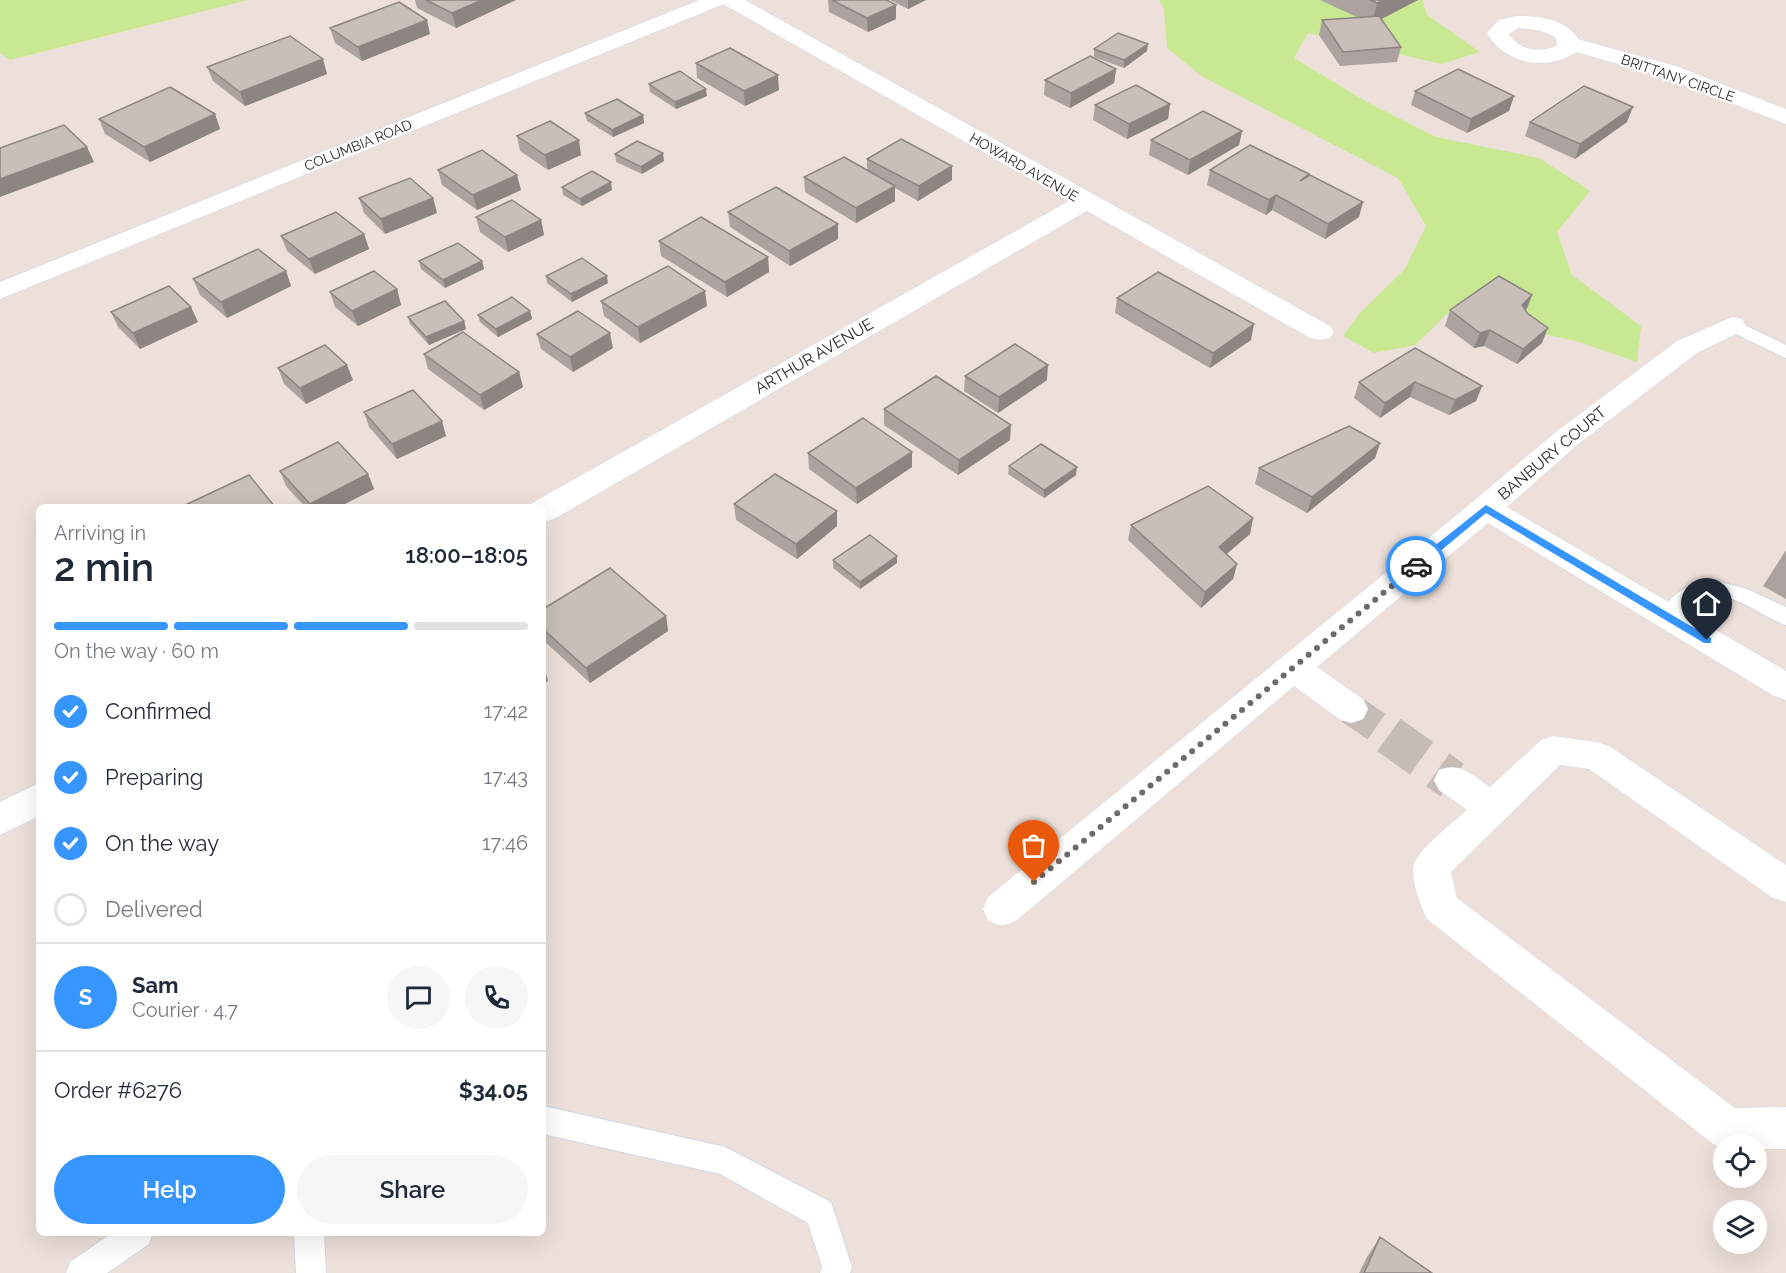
<!DOCTYPE html>
<meta charset="utf-8">
<style>
body{margin:0;font-family:Raleway,sans-serif;background:#f6f6f7;color:#1f2937;height:100vh;display:flex;flex-direction:column;font-size:22px;white-space:nowrap}
*{box-sizing:border-box;margin:0}
p{font-size:20px;color:#747a83}
.icon{flex:none;width:33px;height:33px;fill:none;stroke:currentColor;stroke-width:2;stroke-linecap:round;stroke-linejoin:round}
.map{position:relative;flex:1;overflow:hidden}
.panel{position:absolute;left:36px;top:504px;width:510px;height:732px;display:flex;flex-direction:column;background:#fff;border-radius:9px;box-shadow:0 6px 24px #0002}
.panel>*{flex:none}
.buttons{position:absolute;left:1713px;top:1134px;display:grid;gap:12px}
.buttons a{display:grid;place-items:center;width:54px;height:54px;border-radius:50%;background:#fff;box-shadow:0 6px 24px #0002;font-size:30px}
.pin{position:absolute;display:grid;place-items:center;width:51px;height:51px;color:#fff;margin:-62px -26px;border-radius:50% 50% 50% 0;rotate:-45deg;box-shadow:0 0 6px #0007}
.pin .icon{rotate:45deg}
.courier{position:absolute;display:grid;place-items:center;width:60px;height:60px;margin:-30px;border:4px solid #3695ff;border-radius:50%;background:#fff;color:#222;box-shadow:0 2px 8px #0007}
.head em{font-style:normal;font-weight:600}
.head div{display:flex;flex-direction:column-reverse}
.head{display:flex;align-items:center;justify-content:space-between;height:102px;padding:0 18px}
h1{font-size:39px;font-weight:600;line-height:45px}
.bar{display:grid;grid-template-columns:repeat(4,1fr);gap:9px 6px;align-content:center;height:72px;padding:0 18px}
.bar i{height:8px;border-radius:4px;background:#e0e1e3}
.bar .current{background:#3695ff}
.bar p{grid-column:span 4}
.line{display:flex;align-items:center;gap:15px;padding:0 18px;border-top:2px solid #e0e1e3}
.line div{flex:1}
.round{display:grid;place-items:center;flex:none;width:63px;height:63px;border-radius:32px;background:#f6f6f7}
ol{padding:0 18px;list-style:none}
li{display:flex;align-items:center;gap:18px;height:66px}
li p{margin-inline-start:auto}
li .icon{padding:6px;border-radius:50%;background:#3695ff;color:#fff;stroke-width:4}
li:last-child{color:#747a83}
li i{width:33px;height:33px;border:3px solid #e0e1e3;border-radius:50%}
.primary-button{display:flex;gap:12px;margin-top:auto;padding:12px 18px}
.primary-button a{flex:1;height:69px;border-radius:36px;background:#3695ff;color:#fff;font-size:24px;font-weight:600;line-height:69px;text-align:center}
.primary-button a+a{background:#f6f6f7;color:#1f2937}
.map>svg:first-child{display:block}
</style>
<div class="map">
<svg width="1786" height="1273" viewBox="0 0 1786 1273">
<rect width="100%" height="100%" fill="#ede0da"/>
<!-- green -->
<path fill="#c8e892" d="M0,0H248L10,60L0,53Z
M1159,0H1422L1427,15L1480,52L1441,64L1308,33L1294,58L1365,101L1436,137L1539,158L1590,191L1557,232L1572,275L1641,326L1637,362L1576,341L1448,313L1415,345L1374,353L1343,336L1360,313L1405,269L1426,226L1398,178L1203,77L1167,48L1164,9Z"/>
<g fill="none" stroke-linecap="round" stroke-linejoin="round">
<!-- street-tunnel-far1 -->
<path stroke="#c6bcb7" stroke-width="31" stroke-dasharray="31 15" stroke-linecap="butt" d="M1351,709L1391,737"/>
<!-- street-tunnel -->
<path stroke="#c6bcb7" stroke-width="40" stroke-dasharray="40 20" stroke-linecap="butt" d="M1389,735L1452,780"/>
<!-- lane casing -->
<g stroke="#d0d9e4" stroke-width="2">
<path id="lane" d="M1732,319L1786,345V358L1725,329L1723,325L1725,321Z
M1713,580L1747,589L1786,607V625C1761,617 1735,591 1706,597C1686,601 1683,630 1660,623L1657,617C1669,595 1689,582 1713,580Z
M543,1106L725,1147L831,1202L852,1267L850,1273H820L822,1267L808,1223L720,1174L543,1134Z
M112,1233H153L149,1244L107,1273H66L70,1262Z
M294,1233H324L326,1273H296Z"/>
</g>
<!-- street casing -->
<g stroke="#d0d9e4" stroke-width="1">
<path id="street" d="M720,0H745L1330,326L1334,332L1330,338L1320,340L1310,338L1087,211L554,519L543,522V507H530L532,503L1069,201L723,4Z
M1516,16C1538,16 1565,18 1578,39L1676,66L1786,109V124L1660,76L1576,52C1548,72 1503,64 1487,33L1499,20ZM1518,28C1532,29 1544,30 1556,38L1557,45C1542,54 1518,50 1509,34Z
M1732,317L1742,319L1746,325L1742,331L1697,353L1577,445L1507,507L1786,671V700L1774,696L1488,523L1317,667L1363,699L1368,709L1363,719L1351,723L1339,719L1294,686L1016,921L1002,926L988,921L983,909L988,897L1475,500L1557,431L1677,341Z
M1553,736L1597,742L1609,746L1786,865V902L1773,898L1589,769L1560,765L1451,872L1457,898L1735,1108L1786,1107V1149H1756V1144H1724V1148L1713,1144L1427,919C1420,905 1412,884 1413,868C1413,853 1455,821 1467,810L1439,790L1434,780L1439,770C1462,762 1472,775 1490,787L1541,740Z
M39,783V816L0,835V802Z"/>
</g>
<!-- secondary casing -->
<g stroke="#d0d9e4" stroke-width="1">
<path id="secondary" d="M699,0H727L724,4L0,299V282Z"/>
</g>
<!-- lane -->
<use href="#lane" fill="#fff" fill-rule="evenodd"/>
<!-- street -->
<use href="#street" fill="#fff" fill-rule="evenodd"/>
<!-- secondary -->
<use href="#secondary" fill="#fff" fill-rule="evenodd"/>
</g>
<!-- wall -->
<path fill="#aca3a0" d="M415,0H516L456,28L417,8Z
M828,0H887L896,5V19L868,32L829,12Z
M890,0H926L908,9Z
M1320,0H1418L1381,19L1401,47L1397,62L1340,66L1319,35L1322,20L1359,18Z
M330,28L430,34L362,61L335,43Z
M1094,49L1147,51L1124,68L1094,57Z
M696,63L779,90L745,106L697,78Z
M207,67L327,74L245,106L213,81Z
M1116,69L1114,83L1070,108L1044,95L1045,80Z
M649,84L707,96L676,109L650,92Z
M1415,91L1514,96L1509,111L1467,133L1411,105Z
M1170,104L1168,119L1127,139L1093,120L1095,105Z
M585,113L643,115L644,123L613,137L587,121Z
M215,114L220,129L150,162L105,134L99,119Z
M1530,122H1627L1575,159L1525,136Z
M1242,131L1239,145L1188,175L1149,155L1151,140Z
M517,136L581,155L548,170L520,151Z
M615,154L664,161L642,174L616,162Z
M867,159L952,180L918,201L895,188V201L856,223L805,192L804,177L867,170Z
M438,170L521,190L477,210L442,185Z
M1210,170L1309,174V176L1359,217L1325,239L1272,210L1266,215L1207,185Z
M562,187L612,190L582,206L563,195Z
M359,198H433L437,213L385,234L364,213Z
M728,212L838,239L790,266L730,227Z
M476,217L541,220L544,235L508,252L480,232Z
M364,234L369,249L315,274L287,251L281,236Z
M659,241L768,257L769,272L727,297L661,256Z
M419,261H482L484,269L445,288L421,269Z
M286,271L291,286L227,318L200,295L193,279Z
M546,276L608,283L572,302L547,283Z
M397,289L401,305L358,326L335,307L330,292Z
M1532,295L1526,311L1542,343L1517,364L1484,346L1474,348L1445,326L1450,310Z
M1117,298L1251,340L1210,368L1115,313Z
M601,301L707,306L640,343L604,316Z
M530,311L532,319L498,337L480,322L478,315Z
M111,312L198,322L140,349L118,327Z
M408,317L464,321L466,329L429,345L410,324Z
M537,334L613,348L573,372L541,349Z
M1415,348L1482,386L1476,401L1449,415L1410,397L1380,418L1354,398L1359,382Z
M424,354L519,372L523,387L484,410L428,369Z
M278,368L353,380L306,404L284,384Z
M965,376L1047,380L998,413L964,391Z
M884,409L1010,440L958,475L884,425Z
M364,412L446,436L397,459L369,427Z
M1380,443L1375,458L1307,513L1255,484L1259,468Z
M808,453L912,467L857,504L809,469Z
M1009,466L1076,475L1044,498L1008,474Z
M280,471L368,474L374,489L339,507H305L286,486Z
M734,504L837,526L797,559L736,520Z
M1253,518L1250,534L1226,554L1237,564L1233,579L1201,608L1128,540L1131,525Z
M1786,550V599L1763,586Z
M897,556V563L860,589L833,568V560Z
M543,609L666,616L668,631L590,683L543,640Z
M1380,1237L1432,1273H1359L1367,1257Z"/>
<!-- shaded-wall -->
<path fill="#8c8582" d="M482,0H516L456,28L452,13Z
M908,0H926L908,9Z
M1383,0H1418L1372,24L1377,3Z
M896,5V19L868,32L867,18Z
M427,20L430,34L362,61L358,47Z
M1148,44L1147,51L1124,68V60Z
M323,59L327,74L245,106L240,92Z
M1116,69L1114,83L1070,108L1071,93Z
M778,75L779,90L745,106L744,91Z
M706,89L707,96L676,109L675,102Z
M1514,96L1509,111L1467,133L1471,119Z
M1170,104L1168,119L1127,139L1129,124Z
M1633,107L1627,122L1575,159L1580,144Z
M215,114L220,129L150,162L144,147Z
M643,115L644,123L613,137L612,130Z
M1242,131L1239,145L1188,175L1190,160Z
M579,140L581,155L548,170L545,155Z
M87,147L94,162L0,197V179Z
M663,153L664,161L642,174L641,167Z
M952,166V180L918,201L919,186Z
M517,175L521,190L477,210L473,195Z
M611,182L612,190L582,206L580,199Z
M895,186V201L856,223V208Z
M1276,195L1272,210L1266,215L1269,200Z
M433,198L437,213L385,234L381,219Z
M1363,202L1359,217L1325,239L1328,224Z
M541,220L544,235L508,252L505,237Z
M838,224V239L790,266L789,251Z
M364,234L369,249L315,274L309,259Z
M768,257L769,272L727,297L725,282Z
M482,261L484,269L445,288L443,280Z
M286,271L291,286L227,318L221,302Z
M607,276L608,283L572,302L571,294Z
M397,289L401,305L358,326L352,311Z
M705,291L707,306L640,343L638,327Z
M1532,295L1526,310L1516,320L1522,305Z
M191,307L198,322L140,349L133,333Z
M530,311L532,319L498,337L496,329Z
M464,321L466,329L429,345L426,337Z
M1254,324L1251,340L1210,368L1213,353Z
M1548,328L1542,343L1517,364L1523,349Z
M1490,330L1484,346L1474,348L1480,333Z
M610,333L613,348L573,372L570,357Z
M347,365L353,380L306,404L300,388Z
M1048,365L1047,380L998,413L999,397Z
M519,372L523,387L484,410L480,395Z
M1415,382L1410,397L1380,418L1385,403Z
M1482,386L1476,401L1449,415L1455,400Z
M442,421L446,436L397,459L392,444Z
M1011,425L1010,440L958,475L959,460Z
M1380,443L1375,458L1307,513L1312,497Z
M912,452V467L857,504L856,488Z
M1077,467L1076,475L1044,498V490Z
M368,474L374,489L339,507H311L310,504Z
M837,511V526L797,559L796,544Z
M1253,518L1250,534L1216,563L1219,547Z
M897,556V563L860,589V582Z
M1237,564L1233,579L1201,608L1205,592Z
M666,616L668,631L590,683L586,668Z
M544,666L548,681L543,684V667Z"/>
<!-- building -->
<path fill="#c8beba" stroke="#8c8582" stroke-width="1.5" d="M426,0H482L452,13Z
M832,0H887L896,5L867,18Z
M1370,0H1383L1377,3Z
M399,2L427,20L358,47L330,28Z
M1379,16L1401,47L1343,52L1322,20Z
M1118,33L1148,44L1124,60L1094,49Z
M290,36L323,59L240,92L207,67Z
M730,48L778,75L744,91L696,63Z
M1090,56L1116,69L1071,93L1045,80Z
M1458,69L1514,96L1471,119L1415,91Z
M680,71L706,89L675,102L649,84Z
M1136,85L1170,104L1129,124L1095,105Z
M1584,86L1633,107L1580,144L1530,122Z
M170,87L215,114L144,147L99,119Z
M617,99L643,115L612,130L585,113Z
M1203,111L1242,131L1190,160L1151,140Z
M550,121L579,140L545,155L517,136Z
M64,125L87,147L0,179V148Z
M901,139L952,166L919,186L867,159Z
M637,141L663,153L641,167L615,154Z
M1250,145L1309,174L1300,181L1310,175L1363,202L1328,224L1276,195L1269,200L1210,170Z
M482,150L517,175L473,195L438,170Z
M844,157L895,186L856,208L804,177Z
M592,171L611,182L580,199L562,187Z
M410,178L433,198L381,219L359,198Z
M776,187L838,224L789,251L728,212Z
M512,200L541,220L505,237L476,217Z
M336,212L364,234L309,259L281,236Z
M701,217L768,257L725,282L659,241Z
M458,243L482,261L443,280L419,261Z
M258,249L286,271L221,302L193,279Z
M582,258L607,276L571,294L546,276Z
M668,266L705,291L638,327L601,301Z
M374,271L397,289L352,311L330,292Z
M1158,272L1254,324L1213,353L1117,298Z
M1499,276L1532,295L1522,305L1527,313L1548,328L1523,349L1490,330L1480,333L1450,310Z
M169,286L191,307L133,333L111,312Z
M512,297L530,311L496,329L478,315Z
M445,301L464,321L426,337L408,317Z
M578,311L610,333L570,357L537,334Z
M463,332L519,372L480,395L424,354Z
M1015,344L1048,365L999,397L965,376Z
M325,345L347,365L300,388L278,368Z
M1415,348L1482,386L1455,400L1415,382L1385,403L1359,382Z
M936,376L1011,425L959,460L884,409Z
M413,390L442,421L392,444L364,412Z
M863,418L912,452L856,488L808,453Z
M1349,426L1380,443L1312,497L1259,468Z
M338,442L368,474L310,504L280,471Z
M1041,444L1077,467L1044,490L1009,466Z
M775,474L837,511L796,544L734,504Z
M249,475L275,507H181Z
M1208,486L1253,518L1219,547L1237,564L1205,592L1131,525Z
M870,535L897,556L860,582L833,560Z
M610,568L666,616L586,668L543,629V609Z
M1380,1237L1432,1273H1364Z"/>
<!-- route -->
<path fill="#3695ff" d="M1486,505L1711,638V643H1704L1486,513L1420,568H1413V563Z"/>
<g fill="none" stroke-linecap="round" stroke-linejoin="round">
<!-- done -->
<path stroke="#6e6a68" stroke-width="6" stroke-dasharray="0 10.8" d="M1034,882L1416,566"/>
</g>
<g text-anchor="middle" dominant-baseline="central" stroke-width="4.5" stroke-linejoin="round" paint-order="stroke">
<!-- far-street labels -->
<g font-size="14" fill="#2a2a2a" stroke="#fff">
<text transform="translate(1678 78) rotate(19)">BRITTANY CIRCLE</text>
<text transform="translate(358 145) rotate(-22)">COLUMBIA ROAD</text>
<text transform="translate(1024 167) rotate(30)">HOWARD AVENUE</text>
</g>
<!-- street labels -->
<g font-size="16" fill="#2a2a2a" stroke="#fff">
<text transform="translate(814 356) rotate(-30)">ARTHUR AVENUE</text>
<text transform="translate(1552 453) rotate(-40)">BANBURY COURT</text>
</g>
</g>
</svg>
<div class="buttons">
<a><svg class="icon" aria-label="locate" viewBox="0 0 24 24"><circle cx="12" cy="12" r="6"/><path d="M12 2v4M12 18v4M2 12h4M18 12h4"/></svg></a>
<a><svg class="icon" aria-label="layers" viewBox="0 0 24 24"><path d="M12 4l9 5-9 5-9-5zM3 14l9 5 9-5"/></svg></a>
</div>
<div class="pin" style="left:1034px;top:882px;background:#ea580c"><svg class="icon" aria-label="bag" viewBox="0 0 24 24"><path d="M5 8h14l-1 12H6zM9 8a3 3 0 0 1 6 0"/></svg></div>
<div class="pin" style="left:1707px;top:640px;background:#1f2937"><svg class="icon" aria-label="home" viewBox="0 0 24 24"><path d="M3 11l9-7 9 7M6 9v11h12V9"/></svg></div>
<div class="courier" style="left:1416px;top:566px"><svg class="icon" aria-label="car" viewBox="0 0 24 24"><path d="M5 17H2v-5l4-1 3-4h7l3 4 3 1v5h-3M9 17h6M6 11h13"/><circle cx="7" cy="17" r="2"/><circle cx="17" cy="17" r="2"/></svg></div>
<section class="panel">
<div class="head"><div><h1>2 min</h1><p>Arriving in</p></div><em>18:00–18:05</em></div>
<div class="bar"><i class="current"></i><i class="current"></i><i class="current"></i><i></i><p>On the way · 60 m</p></div>
<ol>
<li><svg class="icon" aria-label="check" viewBox="0 0 24 24"><path d="M5 12l5 5 9-10"/></svg>Confirmed<p>17:42</p></li>
<li><svg class="icon" aria-label="check" viewBox="0 0 24 24"><path d="M5 12l5 5 9-10"/></svg>Preparing<p>17:43</p></li>
<li><svg class="icon" aria-label="check" viewBox="0 0 24 24"><path d="M5 12l5 5 9-10"/></svg>On the way<p>17:46</p></li>
<li><i></i>Delivered</li>
</ol>
<div class="line" style="height:108px"><b class="round" style="background:#3695ff;color:#fff">S</b><div><b>Sam</b><p>Courier · 4.7</p></div><a class="round"><svg class="icon" aria-label="chat" viewBox="0 0 24 24"><path d="M4 5h16v11H9l-5 4z"/></svg></a><a class="round"><svg class="icon" aria-label="phone" viewBox="0 0 24 24"><path d="M5 4h4l2 5-3 2q2 4 5 5l2-3 5 2v4C11 20 4 13 5 4z"/></svg></a></div>
<div class="line" style="height:78px"><div>Order #6276</div><b>$34.05</b></div>
<div class="primary-button"><a>Help</a><a>Share</a></div>
</section>
</div>
